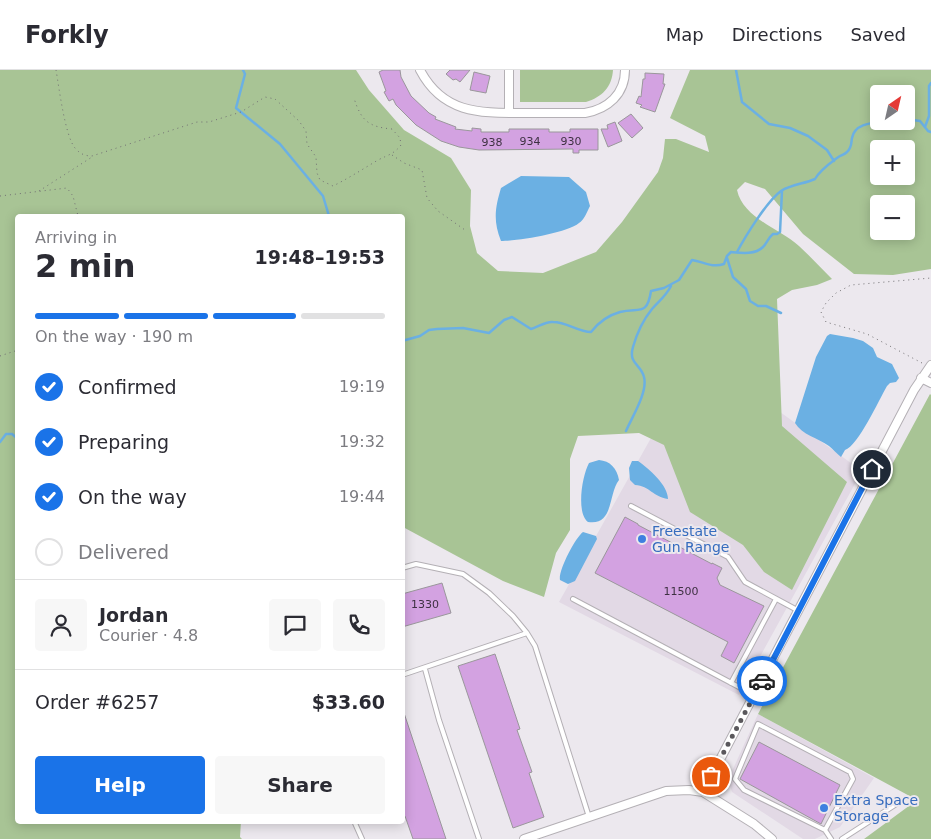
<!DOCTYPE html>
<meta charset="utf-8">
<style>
body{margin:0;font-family:"DejaVu Sans",sans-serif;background:#f7f7f7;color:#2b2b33;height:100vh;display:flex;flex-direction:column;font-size:19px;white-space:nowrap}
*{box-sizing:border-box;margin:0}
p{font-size:16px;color:#7c7c81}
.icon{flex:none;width:28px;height:28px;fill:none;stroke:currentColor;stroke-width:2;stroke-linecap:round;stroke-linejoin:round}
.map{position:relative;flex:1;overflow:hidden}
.drawer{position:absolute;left:15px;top:144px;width:390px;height:610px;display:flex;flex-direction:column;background:#fff;border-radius:5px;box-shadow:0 2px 12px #0003}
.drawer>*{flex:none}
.needle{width:32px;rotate:34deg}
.tools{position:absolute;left:870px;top:15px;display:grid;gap:10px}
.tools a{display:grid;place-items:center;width:45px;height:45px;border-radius:5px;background:#fff;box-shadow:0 2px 12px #0003;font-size:25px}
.pin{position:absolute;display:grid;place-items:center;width:42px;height:42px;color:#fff;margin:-21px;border:2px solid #fff;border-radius:50%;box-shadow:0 1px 5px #0007}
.courier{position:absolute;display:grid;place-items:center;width:50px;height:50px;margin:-25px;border:4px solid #1a73e8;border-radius:50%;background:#fff;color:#222;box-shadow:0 1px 6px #0007}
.headline em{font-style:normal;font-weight:700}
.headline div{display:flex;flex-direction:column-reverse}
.headline{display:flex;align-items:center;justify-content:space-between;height:85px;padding:0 20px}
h1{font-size:32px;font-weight:700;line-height:38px}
.bar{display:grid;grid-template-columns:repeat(4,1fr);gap:8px 5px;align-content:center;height:60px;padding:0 20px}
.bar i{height:6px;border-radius:4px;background:#e1e1e2}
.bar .active{background:#1a73e8}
.bar p{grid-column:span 4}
.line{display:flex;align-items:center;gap:12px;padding:0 20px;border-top:1px solid #e1e1e2}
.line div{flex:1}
.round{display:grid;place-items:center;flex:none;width:52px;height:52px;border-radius:5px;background:#f7f7f7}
ol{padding:0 20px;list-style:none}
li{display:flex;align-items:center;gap:15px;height:55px}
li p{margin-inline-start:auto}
li .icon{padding:5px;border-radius:50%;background:#1a73e8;color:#fff;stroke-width:4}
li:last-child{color:#7c7c81}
li i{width:28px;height:28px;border:2px solid #e1e1e2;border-radius:50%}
.primary-button{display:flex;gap:10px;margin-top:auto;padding:10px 20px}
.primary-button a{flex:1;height:58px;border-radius:5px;background:#1a73e8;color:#fff;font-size:20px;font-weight:700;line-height:58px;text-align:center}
.primary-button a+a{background:#f7f7f7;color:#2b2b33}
header{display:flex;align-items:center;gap:30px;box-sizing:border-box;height:70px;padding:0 25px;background:#fff;border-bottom:1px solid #e1e1e2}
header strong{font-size:24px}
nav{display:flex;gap:28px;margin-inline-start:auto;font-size:18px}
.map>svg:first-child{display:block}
</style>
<header>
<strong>Forkly</strong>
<nav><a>Map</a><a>Directions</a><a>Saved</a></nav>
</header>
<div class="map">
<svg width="931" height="769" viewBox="0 0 931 769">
<rect width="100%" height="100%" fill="#ece8ee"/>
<!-- built -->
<path fill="#e2d9e5" d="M697,286L723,301L862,401L739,625L559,532Z
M758,644L874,708L840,757L815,769H803L732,722L728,710Z"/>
<!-- green -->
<path fill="#a8c495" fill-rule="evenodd" d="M0,0H356L369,20L404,60L451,88L471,120L470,156L477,183L498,201L543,203L596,182L622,152L658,102L663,88L665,69H676L709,82L705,66L670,48L690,0H931V199L893,205L854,204L803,164L765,119L745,112L737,120C743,148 780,159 799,176C810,186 821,198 832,209L817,215L792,220L777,229L782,356L847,412L792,520L764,502L743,475L690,442L664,375L639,363L578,366L570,389V460L556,483L544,527L503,511L403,457L402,146H18V751H241L240,767L242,769H0ZM879,24H906V51H879ZM879,79H906V106H879ZM879,134H906V161H879Z
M520,0H613C612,17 602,27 586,32H520Z
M930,324L931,325V769H864L917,730L758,644Z"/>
<!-- water -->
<path fill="#6bb0e3" d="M521,106L569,107L586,122L590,136C587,142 584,150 579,153C567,163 518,171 501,171C493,151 495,138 501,118Z
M830,264L853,268L863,271L873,278L877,287L892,294L899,308L896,312L890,313L887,316C879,330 858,376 845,380L841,387C836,383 833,379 829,376C818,368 802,365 795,353L816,287L827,266Z
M599,390C610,391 617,398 619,410C608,424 614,456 588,452C576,443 582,406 589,393Z
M632,391H638C649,399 668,415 668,429C653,427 650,416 635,415L630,410L629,398Z
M583,462L596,466L597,469L575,511L568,514L560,510C558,501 575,468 583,462Z"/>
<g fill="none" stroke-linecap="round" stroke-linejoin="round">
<!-- stream -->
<path stroke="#6bb0e3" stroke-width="2.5" d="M243,0L245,4L236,38L280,74L323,126L329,146
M736,0L742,32L769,54L790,58L808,66L827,80L834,91
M906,49L920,51L928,61L931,62
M925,57L929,46V16L931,13
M737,182C745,167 767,131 781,121C792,114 804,114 815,109C820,100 829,94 837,88C841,85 844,85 847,82C852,78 851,73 852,68C855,52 876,53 888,51
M727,188L733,207L746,219L750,231L758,236H766L781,243
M402,271L420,266L429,260L437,259L463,258L489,263L504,250L512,247L531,259C538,257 546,251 553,252C567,252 578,262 591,262C598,253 609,245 620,242C639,237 647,247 651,221L664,218L679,210L692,190C704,192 712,198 724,194L727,186L731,182C741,183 755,185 763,177C767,173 768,168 773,164H777L780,162L782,121
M626,361C632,347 648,322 644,307C641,294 628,294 633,277C637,263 643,250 652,239C659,231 666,226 671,216
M0,372L6,364H12L18,369"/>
</g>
<!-- building -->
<path fill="#d3a2e1" stroke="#9a979b" d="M383,0H400L401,7L411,26L429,43L436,47L435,49L456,57L455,59L472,61V58L481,59V62H509V59H549V62H570V59H598V80H579V83H573V79L479,80L459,77L441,71L416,55L396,35L393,29L389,31L384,22L386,21L379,2Z
M450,0H470L460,12L456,9L453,10L446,4Z
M474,2L490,6L486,23L470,20Z
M645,3L664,4L663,14H665L655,42L640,37L642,35L636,33L639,26L641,27L643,9H645Z
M631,44L643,58L632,68L618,53Z
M615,52L622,71L608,77L601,59H608L607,55Z
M625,447L638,454V455L712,494V493L722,498L717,508L720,515L764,536L734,593L721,586L728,572L595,503Z
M442,513L451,543L402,557V524Z
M495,584L520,659L517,660L532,702L529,703L544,747L513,758L458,596Z
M402,643H404L446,769H413L405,746L402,747Z
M759,672L840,715L821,754L740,709Z"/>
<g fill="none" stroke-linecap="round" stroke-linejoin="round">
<!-- lane casing -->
<g stroke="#b4b0b5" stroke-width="6">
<path id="lane" d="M631,436L728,487L745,512L799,541
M402,498L416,494L463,504L489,523L513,546L527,563L535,576L589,747
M573,529L754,625
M425,599L439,650L479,769
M402,605L527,563
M731,613L776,529
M354,751L362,769
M825,760L853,709L850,702L758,654L735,709L744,720L825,760L831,769
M842,769L901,731"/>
</g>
<!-- street casing -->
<g stroke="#b4b0b5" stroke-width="10">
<path id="street" d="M420,0C443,44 480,43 523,43C544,43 564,43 585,43C608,39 625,24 625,0
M509,43V0
M921,308L931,313
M703,722L914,320L931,295
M524,769L666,721L689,720L703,722L754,754L772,769"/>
</g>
<!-- path -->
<path stroke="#727073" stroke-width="1" stroke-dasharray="1 4" stroke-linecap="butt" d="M56,0C59,17 65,66 75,78C80,84 85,86 92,86L197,52H209L241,42L265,27L275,29L299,51L306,61L307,74L316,87L317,103L320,110L333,116C349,108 363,99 378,90C388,85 394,84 401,75L400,68L392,59C369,57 361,51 354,28
M392,85L404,93L422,100L427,128L438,141L465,160
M39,121L92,87
M0,126L67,118L73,126L78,146
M0,286L18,280
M922,293L867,264L826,252L821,242L826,233L836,223L851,215L931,208"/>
<!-- lane -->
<use href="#lane" stroke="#fff" stroke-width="4"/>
<!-- street -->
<use href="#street" stroke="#fff" stroke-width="8"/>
</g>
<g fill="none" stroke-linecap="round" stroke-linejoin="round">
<!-- done -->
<path stroke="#5a585c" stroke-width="5" stroke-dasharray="0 9" d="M711,706L762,611"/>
<!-- route -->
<path stroke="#1a73e8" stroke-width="6" d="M762,611L872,399"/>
</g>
<!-- markers -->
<g fill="#3f7fe0" stroke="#ece8ee" stroke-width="2">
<circle cx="642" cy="469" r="5"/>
<circle cx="824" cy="738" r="5"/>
</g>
<g text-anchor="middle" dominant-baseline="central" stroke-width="4" stroke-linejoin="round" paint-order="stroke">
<!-- number labels -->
<g font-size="11" fill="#3e3142">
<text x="530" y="71">934</text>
<text x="571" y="71">930</text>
<text x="492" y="72">938</text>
<text x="681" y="521">11500</text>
<text x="425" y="534">1330</text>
</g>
<!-- shop labels -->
<g font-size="14" fill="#366cbe" stroke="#ece8ee" text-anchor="start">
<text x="652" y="461">Freestate<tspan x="652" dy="16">Gun Range</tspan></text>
<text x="834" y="730">Extra Space<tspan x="834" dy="16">Storage</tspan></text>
</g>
</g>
</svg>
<div class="tools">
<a><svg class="needle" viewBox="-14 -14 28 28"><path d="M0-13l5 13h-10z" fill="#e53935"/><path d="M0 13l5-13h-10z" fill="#7c7c81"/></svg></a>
<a>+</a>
<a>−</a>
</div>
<div class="pin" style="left:711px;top:706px;background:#ea580c"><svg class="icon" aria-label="bag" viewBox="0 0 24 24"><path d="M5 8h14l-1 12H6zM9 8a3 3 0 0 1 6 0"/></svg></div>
<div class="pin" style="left:872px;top:399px;background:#1f2937"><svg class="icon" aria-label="home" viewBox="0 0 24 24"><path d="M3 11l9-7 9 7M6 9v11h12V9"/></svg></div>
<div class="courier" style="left:762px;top:611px"><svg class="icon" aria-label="car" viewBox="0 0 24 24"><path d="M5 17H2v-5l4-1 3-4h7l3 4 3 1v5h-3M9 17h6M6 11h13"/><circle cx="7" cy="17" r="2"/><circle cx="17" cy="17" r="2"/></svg></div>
<section class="drawer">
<div class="headline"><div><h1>2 min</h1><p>Arriving in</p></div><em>19:48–19:53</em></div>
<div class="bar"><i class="active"></i><i class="active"></i><i class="active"></i><i></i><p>On the way · 190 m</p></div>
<ol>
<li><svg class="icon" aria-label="check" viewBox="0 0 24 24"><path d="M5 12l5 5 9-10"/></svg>Confirmed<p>19:19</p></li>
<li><svg class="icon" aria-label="check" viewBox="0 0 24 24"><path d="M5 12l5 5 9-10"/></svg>Preparing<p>19:32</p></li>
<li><svg class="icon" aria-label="check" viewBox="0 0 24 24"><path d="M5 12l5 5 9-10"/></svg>On the way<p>19:44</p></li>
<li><i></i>Delivered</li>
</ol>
<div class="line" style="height:90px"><a class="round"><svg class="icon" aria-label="person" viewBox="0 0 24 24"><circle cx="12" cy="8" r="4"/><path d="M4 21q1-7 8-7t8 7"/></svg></a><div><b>Jordan</b><p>Courier · 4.8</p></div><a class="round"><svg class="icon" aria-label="chat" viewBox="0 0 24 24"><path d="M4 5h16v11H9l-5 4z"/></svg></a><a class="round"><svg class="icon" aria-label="phone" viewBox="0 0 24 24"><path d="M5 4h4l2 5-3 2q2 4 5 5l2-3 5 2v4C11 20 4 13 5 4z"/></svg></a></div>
<div class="line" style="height:65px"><div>Order #6257</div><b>$33.60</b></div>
<div class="primary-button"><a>Help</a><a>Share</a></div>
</section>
</div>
